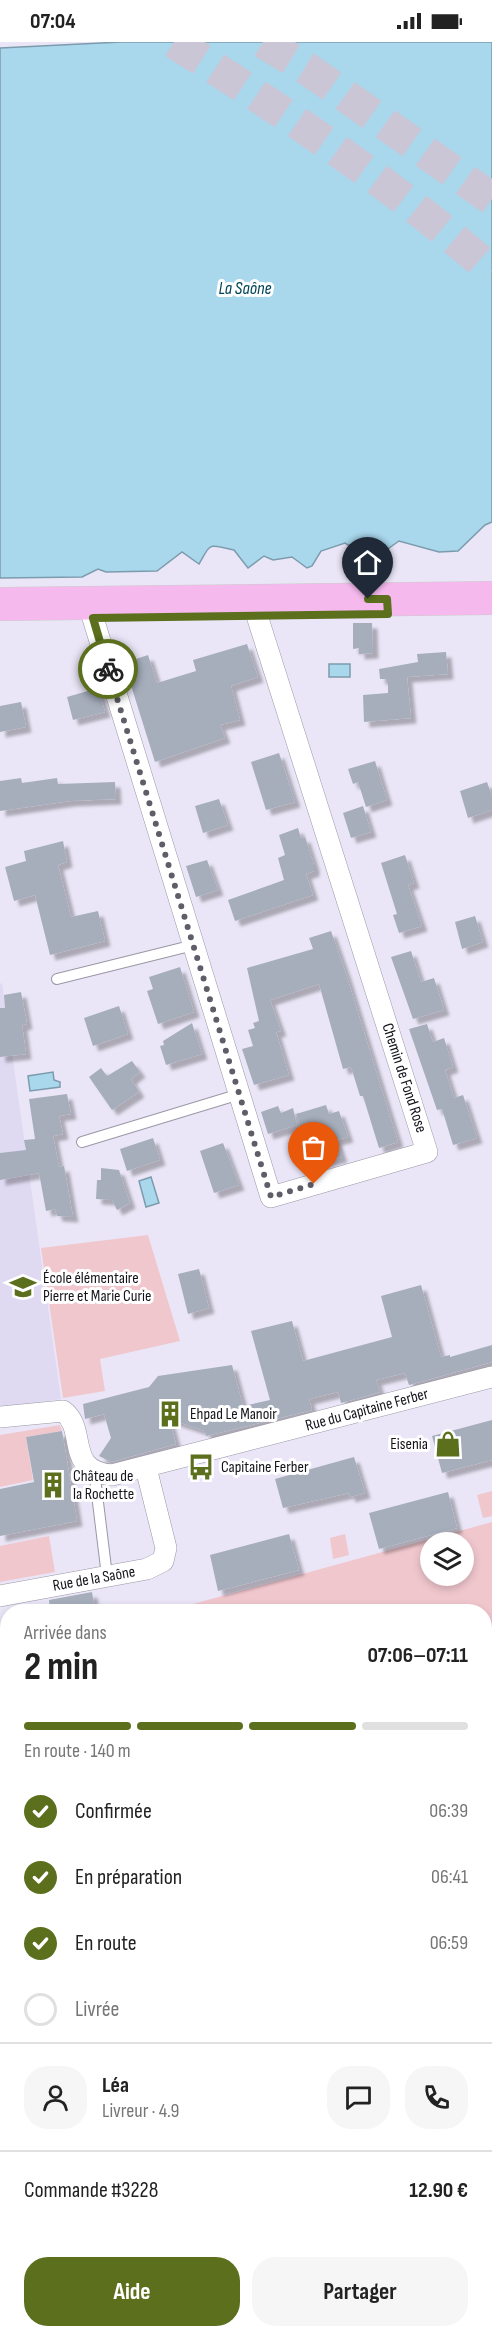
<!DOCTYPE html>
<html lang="fr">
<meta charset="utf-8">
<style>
body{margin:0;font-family:"Sofia Sans Condensed",sans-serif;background:#f6f6f6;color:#222;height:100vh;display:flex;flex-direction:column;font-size:22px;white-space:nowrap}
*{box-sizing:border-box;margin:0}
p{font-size:20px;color:#767676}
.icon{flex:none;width:33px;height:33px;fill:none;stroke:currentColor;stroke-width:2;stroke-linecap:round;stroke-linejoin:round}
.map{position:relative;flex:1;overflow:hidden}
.side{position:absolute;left:0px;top:1562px;width:492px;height:734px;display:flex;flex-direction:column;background:#fff;border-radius:24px 24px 0 0;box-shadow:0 3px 9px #0003}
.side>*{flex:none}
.buttons{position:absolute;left:420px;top:1490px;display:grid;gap:12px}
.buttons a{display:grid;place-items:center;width:54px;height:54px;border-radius:50%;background:#fff;box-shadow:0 3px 9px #0003;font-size:30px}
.pin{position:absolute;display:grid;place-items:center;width:51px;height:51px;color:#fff;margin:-62px -26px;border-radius:50% 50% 50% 0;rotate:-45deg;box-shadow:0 0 6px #0007}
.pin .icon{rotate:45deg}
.courier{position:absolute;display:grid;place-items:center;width:60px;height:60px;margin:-30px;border:4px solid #5b6f1d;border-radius:50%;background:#fff;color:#222;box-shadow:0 2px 8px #0007}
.overview em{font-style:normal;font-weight:700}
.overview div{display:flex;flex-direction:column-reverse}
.overview{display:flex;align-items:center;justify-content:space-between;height:102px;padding:0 24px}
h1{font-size:39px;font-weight:700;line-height:45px}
.bar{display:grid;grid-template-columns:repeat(4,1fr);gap:9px 6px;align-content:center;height:72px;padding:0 24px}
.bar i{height:8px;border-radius:4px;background:#e0e0e0}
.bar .current{background:#5b6f1d}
.bar p{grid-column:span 4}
.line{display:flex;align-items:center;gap:15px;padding:0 24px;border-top:2px solid #e0e0e0}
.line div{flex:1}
.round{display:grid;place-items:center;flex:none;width:63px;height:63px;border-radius:24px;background:#f6f6f6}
ol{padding:0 24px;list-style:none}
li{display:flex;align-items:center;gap:18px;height:66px}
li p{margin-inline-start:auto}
li .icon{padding:6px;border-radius:50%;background:#5b6f1d;color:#fff;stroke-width:4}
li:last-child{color:#767676}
li i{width:33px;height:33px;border:3px solid #e0e0e0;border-radius:50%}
.action{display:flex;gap:12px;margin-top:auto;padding:12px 24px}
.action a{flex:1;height:69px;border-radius:24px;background:#5b6f1d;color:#fff;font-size:24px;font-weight:700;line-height:69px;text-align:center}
.action a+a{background:#f6f6f6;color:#222}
.status{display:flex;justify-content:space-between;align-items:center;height:42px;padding:0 30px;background:#fff;direction:ltr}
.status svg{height:16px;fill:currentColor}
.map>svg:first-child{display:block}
</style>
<div class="status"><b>07:04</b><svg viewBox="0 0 49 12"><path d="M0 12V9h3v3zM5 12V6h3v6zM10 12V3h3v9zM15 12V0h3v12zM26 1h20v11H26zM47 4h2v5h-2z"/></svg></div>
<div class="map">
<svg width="492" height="2294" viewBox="0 0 492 2294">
<defs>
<filter id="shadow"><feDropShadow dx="5.5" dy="5.5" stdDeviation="1.5" flood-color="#0004"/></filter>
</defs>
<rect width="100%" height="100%" fill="#eae6f7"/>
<!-- built -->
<path fill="#dfd9f1" d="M2,941L61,1357L0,1366V942Z"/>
<!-- green -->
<path fill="#f1c7ce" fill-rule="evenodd" d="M148,1193L180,1299L100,1317L105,1349L63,1356L41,1206Z
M60,1383L62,1389L26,1395L33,1438L0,1445V1393Z
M492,1449V1474L483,1476L477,1453Z
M492,1480V1972L485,1977L484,1569H168L169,1565L193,1562ZM430,1500H464V1533H430Z
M345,1492L349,1513L333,1517L330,1496Z
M49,1494L55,1530L0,1540V1504Z
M7,1743V2204L0,2168V1749Z
M484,1993L492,2002V2089L485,2095Z
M7,2269L8,2288H127L119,2294H4Z"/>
<!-- water -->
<path fill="#a9d7ec" stroke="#7c9cad" stroke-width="1.5" d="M121,0H492V480L485,483L458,509L439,510L399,499L372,518L345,501L321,509L312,524L307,526L292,515L273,518L264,514L248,526L234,508C207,501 211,502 199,522L182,510L157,529L106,530L98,527L82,535L0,536V6Z
M329,622H350V635H329Z
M53,1030L54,1038L60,1040V1045L30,1049L28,1034Z
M151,1135L159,1161L146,1165L139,1139Z"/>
<!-- building -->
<path fill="#a6aebc" filter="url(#shadow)" d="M353,581H372L373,611L359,612V606L353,607Z
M247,602L258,635L231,644L240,678L220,683L225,696L155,720L124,621L148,613L157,641L196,629L193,618Z
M446,610L448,632L407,635L411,676L364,680L363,653L388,651V637H380L379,627L418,620L417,612Z
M98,646L105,670L73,678L67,655Z
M21,660L26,685L0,690V664Z
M279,711L295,760L266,768L251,720Z
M375,719L387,758L366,765L358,740L353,742L348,727Z
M21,736L22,741L57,736L58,742L115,740L116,757L70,759L0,769V739Z
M487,740L492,754V768L468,776L460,749Z
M219,757L228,783L203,791L195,764Z
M363,764L371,790L351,796L343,771Z
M298,786L301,796L305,795L314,823V829L306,832L313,853L235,879L228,858L284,838L278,816L285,813L279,793Z
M63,799L67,820L58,823L71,875L98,869L105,899L50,913L35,853L14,859L5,825L26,819L24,809Z
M405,813L414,841L408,843L422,884L399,891L393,873L397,872L381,821Z
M207,818L218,848L196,855L186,824Z
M475,874L483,900L462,907L455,880Z
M331,889L345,929L398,1100L379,1106L363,1054H360L351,1025L343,1027L319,942L270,958L281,989L276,990L289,1033L254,1043L242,1007L253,1004L248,988L255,986L253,981L259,979L247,926L313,907L309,896Z
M411,909L421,940L434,936L444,968L413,977L391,915Z
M180,925L194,970L158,982L147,949L153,947L149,935Z
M21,950L27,982L22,983L26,1012L0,1015V966H5L4,953Z
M119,964L128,992L93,1004L84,976Z
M192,981L202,1012L166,1023L160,1004L164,1003L163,999Z
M427,982L433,1000L444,996L453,1025L445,1028L454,1056L463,1053L477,1096L453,1103L442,1067L437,1068L409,987Z
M132,1019L140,1030L131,1037L139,1050L112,1068L89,1035L101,1026L107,1034Z
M67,1052L71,1072L59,1074L63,1092L53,1094L59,1125L64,1124L73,1175L57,1174L55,1167L46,1169L39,1131L0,1138V1111L26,1108L24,1098L35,1097L29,1057Z
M326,1063L329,1072L339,1069L348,1095L336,1098L342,1115L315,1122L311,1112L308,1113L296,1072Z
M278,1064L281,1071L293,1066L297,1083L268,1092L261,1070Z
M153,1096L160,1118L127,1129L120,1107Z
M223,1101L239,1143L214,1151L200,1109Z
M101,1126L119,1128L130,1161L117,1168L112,1158L96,1157L97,1138H101Z
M199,1227L209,1266L188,1272L178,1232Z
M421,1243L441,1315L450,1313V1315L492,1303V1320L409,1343L405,1331L376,1338L380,1350L341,1361L338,1350L309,1357L312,1368L206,1394L205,1389L169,1377L176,1402L111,1420L99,1414L111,1396L104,1372L85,1377L83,1362L149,1345L158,1334L232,1323L243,1364L270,1358L251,1289L292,1279L303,1319L392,1295L381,1254Z
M492,1378V1418L442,1431L432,1394Z
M62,1389L77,1479L0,1494V1447L34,1440L26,1395Z
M354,1415L365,1451L350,1455L349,1451L283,1466L275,1437Z
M448,1450L457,1486L379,1507L369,1471Z
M289,1492L299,1528L218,1549L210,1513Z
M92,1550L95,1569H50L49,1558Z"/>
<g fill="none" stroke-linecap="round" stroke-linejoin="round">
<!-- trunk-tunnel -->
<path stroke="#cac6d6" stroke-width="33" stroke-dasharray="33 16" stroke-linecap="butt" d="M174,0C284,70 394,143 492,229
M263,0L306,26L492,157"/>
<!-- service casing -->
<g stroke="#9a97a6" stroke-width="12">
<path id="service" d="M57,937L194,903
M82,1100L240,1052
M97,1430L95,1436L107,1534"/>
</g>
<!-- minor casing -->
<g stroke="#9a97a6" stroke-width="22">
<path id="minor" d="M88,560L271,1155L427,1110L252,558
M0,1375L63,1369C88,1387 64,1429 112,1433L492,1335
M0,1554L147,1527L163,1519L166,1506L146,1426
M0,2209L4,2233L0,2269
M484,2241L492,2235
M421,2294L429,2288"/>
</g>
<!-- primary casing -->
<g stroke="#cbcbcc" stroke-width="34">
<path id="primary" d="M0,562L492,556"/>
</g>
<!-- service -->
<use href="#service" stroke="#fff" stroke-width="10"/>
<!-- minor -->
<use href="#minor" stroke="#fff" stroke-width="21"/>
<!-- primary -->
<use href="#primary" stroke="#f5b9ee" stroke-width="33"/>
</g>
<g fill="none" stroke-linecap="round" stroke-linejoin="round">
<!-- done -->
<path stroke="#5f5d67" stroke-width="6" stroke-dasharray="0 10.8" d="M108,627L271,1155L314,1142"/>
<!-- route -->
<path stroke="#5b6f1d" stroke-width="8" d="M108,627L93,576L388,572L387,557H368"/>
</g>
<!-- icons -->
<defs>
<g id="school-bare" transform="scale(2.07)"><path d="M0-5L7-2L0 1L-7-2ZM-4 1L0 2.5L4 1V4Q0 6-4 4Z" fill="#5b6f1d" stroke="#fff" stroke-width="2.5" paint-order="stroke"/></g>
<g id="building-bare" transform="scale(2.07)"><path d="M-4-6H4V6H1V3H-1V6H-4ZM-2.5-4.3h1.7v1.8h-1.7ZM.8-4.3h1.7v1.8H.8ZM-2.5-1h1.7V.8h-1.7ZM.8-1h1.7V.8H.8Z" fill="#5b6f1d" stroke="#fff" stroke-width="2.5" paint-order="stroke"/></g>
<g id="shop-bare" transform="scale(2.07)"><path d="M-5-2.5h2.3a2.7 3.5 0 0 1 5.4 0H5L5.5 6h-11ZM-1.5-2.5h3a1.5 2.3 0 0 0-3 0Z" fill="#5b6f1d" stroke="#fff" stroke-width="2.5" paint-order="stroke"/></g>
<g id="bus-bare" transform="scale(2.07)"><path d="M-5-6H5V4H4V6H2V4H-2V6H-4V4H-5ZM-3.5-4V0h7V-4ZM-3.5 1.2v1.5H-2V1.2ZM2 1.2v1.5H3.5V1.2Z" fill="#5b6f1d" stroke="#fff" stroke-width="2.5" paint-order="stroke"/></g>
</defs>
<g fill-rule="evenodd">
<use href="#school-bare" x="23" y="1245"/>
<use href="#building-bare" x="170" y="1372"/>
<use href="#shop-bare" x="448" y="1402"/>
<use href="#bus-bare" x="201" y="1425"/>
<use href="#building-bare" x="53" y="1443"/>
</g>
<g text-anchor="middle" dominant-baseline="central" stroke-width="6" stroke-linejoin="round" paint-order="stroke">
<!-- street labels -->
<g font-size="16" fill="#141319" stroke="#fff">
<text transform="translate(404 1036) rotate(72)">Chemin de Fond Rose</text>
<text transform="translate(367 1368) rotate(-15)">Rue du Capitaine Ferber</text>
<text transform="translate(94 1537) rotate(-10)">Rue de la Saône</text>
</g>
<!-- poi labels -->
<g font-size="16" fill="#141319" stroke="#fff" text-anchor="start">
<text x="43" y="1236">École élémentaire<tspan x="43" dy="18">Pierre et Marie Curie</tspan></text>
<text x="190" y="1372">Ehpad Le Manoir</text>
<text x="428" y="1402" text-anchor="end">Eisenia</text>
<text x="221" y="1425">Capitaine Ferber</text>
<text x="73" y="1434">Château de<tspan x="73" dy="18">la Rochette</tspan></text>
</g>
<!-- water labels -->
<g font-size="18" font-style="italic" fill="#014459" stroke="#fff">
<text x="245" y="246">La Saône</text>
</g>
</g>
</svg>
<div class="buttons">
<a><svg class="icon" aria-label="layers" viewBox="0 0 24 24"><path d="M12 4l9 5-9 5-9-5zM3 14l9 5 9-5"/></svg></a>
</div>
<div class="pin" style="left:314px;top:1142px;background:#ea580c"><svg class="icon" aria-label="bag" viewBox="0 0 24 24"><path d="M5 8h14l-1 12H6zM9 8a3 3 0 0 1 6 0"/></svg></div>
<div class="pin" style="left:368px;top:557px;background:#1f2937"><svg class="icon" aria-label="home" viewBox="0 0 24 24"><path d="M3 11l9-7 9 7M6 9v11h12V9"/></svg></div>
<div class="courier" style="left:108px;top:627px"><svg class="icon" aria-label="bike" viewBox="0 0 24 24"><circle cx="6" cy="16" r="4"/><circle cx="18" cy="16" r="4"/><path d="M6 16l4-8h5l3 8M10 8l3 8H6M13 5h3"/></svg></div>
<section class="side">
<div class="overview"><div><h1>2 min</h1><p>Arrivée dans</p></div><em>07:06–07:11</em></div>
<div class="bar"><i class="current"></i><i class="current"></i><i class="current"></i><i></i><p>En route · 140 m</p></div>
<ol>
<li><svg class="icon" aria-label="check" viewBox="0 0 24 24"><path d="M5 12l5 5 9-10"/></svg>Confirmée<p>06:39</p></li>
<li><svg class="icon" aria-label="check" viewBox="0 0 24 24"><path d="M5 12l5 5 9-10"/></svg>En préparation<p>06:41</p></li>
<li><svg class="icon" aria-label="check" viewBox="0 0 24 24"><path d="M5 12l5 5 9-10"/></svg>En route<p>06:59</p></li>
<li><i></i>Livrée</li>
</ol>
<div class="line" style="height:108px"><a class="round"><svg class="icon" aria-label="person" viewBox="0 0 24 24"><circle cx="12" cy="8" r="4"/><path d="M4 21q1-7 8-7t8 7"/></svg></a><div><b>Léa</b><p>Livreur · 4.9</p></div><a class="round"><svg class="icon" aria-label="chat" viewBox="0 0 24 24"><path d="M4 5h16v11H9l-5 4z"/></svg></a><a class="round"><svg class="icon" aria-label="phone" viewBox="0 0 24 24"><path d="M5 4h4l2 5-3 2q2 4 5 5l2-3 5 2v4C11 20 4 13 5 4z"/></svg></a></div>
<div class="line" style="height:78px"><div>Commande #3228</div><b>12.90 €</b></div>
<div class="action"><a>Aide</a><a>Partager</a></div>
</section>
</div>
